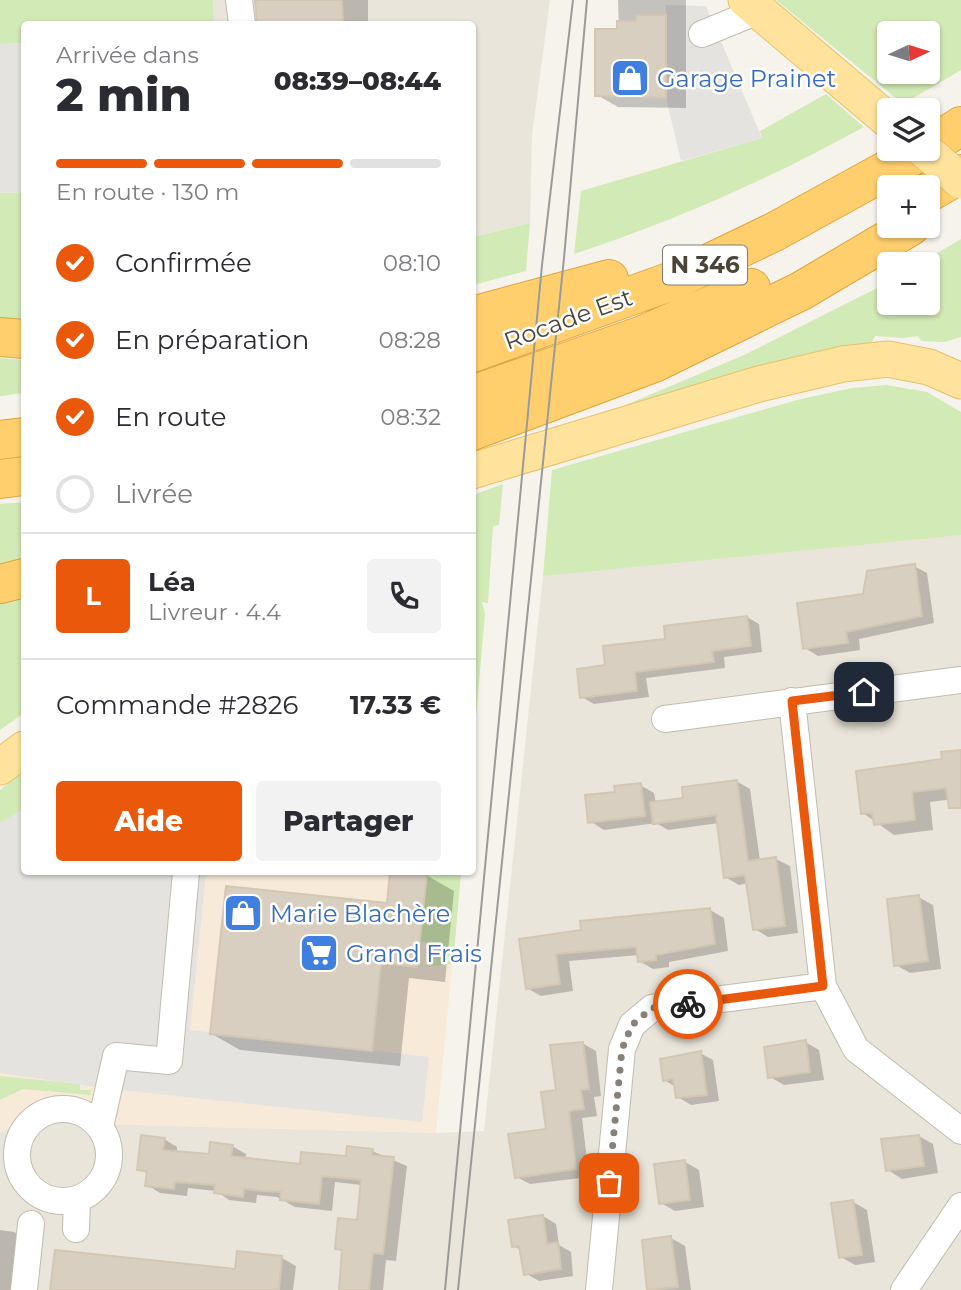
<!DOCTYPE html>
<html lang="fr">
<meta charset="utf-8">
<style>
body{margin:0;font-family:Montserrat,sans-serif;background:#f2f2f3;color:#2b2b33;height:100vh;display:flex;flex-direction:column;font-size:26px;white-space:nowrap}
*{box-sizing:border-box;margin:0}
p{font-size:23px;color:#7c7c81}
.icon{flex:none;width:38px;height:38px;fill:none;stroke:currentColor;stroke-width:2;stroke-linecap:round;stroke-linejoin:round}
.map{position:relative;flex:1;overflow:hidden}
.drawer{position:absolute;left:21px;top:21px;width:455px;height:854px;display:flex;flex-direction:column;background:#fff;border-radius:7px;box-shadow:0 2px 5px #0004}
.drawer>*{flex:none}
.needle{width:46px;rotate:86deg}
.controls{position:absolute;left:877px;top:21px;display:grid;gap:14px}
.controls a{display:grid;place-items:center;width:63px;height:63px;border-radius:7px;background:#fff;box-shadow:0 2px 5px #0004;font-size:35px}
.pin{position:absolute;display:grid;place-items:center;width:60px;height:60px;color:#fff;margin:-30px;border-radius:14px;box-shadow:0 4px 10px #0006}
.courier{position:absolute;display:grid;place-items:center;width:70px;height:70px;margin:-35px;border:5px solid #ea580c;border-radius:50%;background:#fff;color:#222;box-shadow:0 2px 9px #0007}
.head em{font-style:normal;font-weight:800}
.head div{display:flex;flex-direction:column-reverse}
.head{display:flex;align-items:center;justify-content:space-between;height:119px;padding:0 35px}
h1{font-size:46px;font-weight:800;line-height:52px}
.bar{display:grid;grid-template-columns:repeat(4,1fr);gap:10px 7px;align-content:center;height:84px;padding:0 35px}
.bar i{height:9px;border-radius:5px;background:#e1e1e2}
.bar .current{background:#ea580c}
.bar p{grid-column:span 4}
.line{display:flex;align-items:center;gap:18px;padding:0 35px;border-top:2px solid #e1e1e2}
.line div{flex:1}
.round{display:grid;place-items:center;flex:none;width:74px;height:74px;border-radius:7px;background:#f2f2f3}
ol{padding:0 35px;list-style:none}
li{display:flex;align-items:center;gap:21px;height:77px}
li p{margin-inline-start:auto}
li .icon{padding:7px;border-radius:50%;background:#ea580c;color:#fff;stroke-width:4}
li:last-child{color:#7c7c81}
li i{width:38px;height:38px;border:4px solid #e1e1e2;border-radius:50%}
.primary-button{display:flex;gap:14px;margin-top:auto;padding:14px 35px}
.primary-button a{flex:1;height:80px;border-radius:7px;background:#ea580c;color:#fff;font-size:28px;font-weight:800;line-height:80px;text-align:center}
.primary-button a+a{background:#f2f2f3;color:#2b2b33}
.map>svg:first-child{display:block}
</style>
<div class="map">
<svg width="961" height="1290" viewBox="0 0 961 1290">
<rect width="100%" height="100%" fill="#f6f3ec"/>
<!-- residential -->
<path fill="#eae5da" d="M213,0H550L532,135L530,223L473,237L472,24H214Z
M961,507V1290H0V1132L27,1122L436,1133L484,1131L543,576Z"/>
<!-- commercial -->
<path fill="#f7ead8" d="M24,794V872H461L436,1133L27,1122L0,1132V807Z"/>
<!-- green -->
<path fill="#d2eab5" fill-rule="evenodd" d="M0,0H213L214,24H24V43L0,44Z
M776,0H961V70L903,104ZM889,33H928V72H889Z
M826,94L864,127C771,178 675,221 574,254L581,191L762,138L760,131Z
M24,192V320L0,317V193Z
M530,223L526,271L473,285V237Z
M961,239V337L944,342L921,341L918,336L903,338L875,336L871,344L622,410L621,407L744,355L889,282V303H928V264H919Z
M0,358L24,360V393L0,396Z
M886,385L927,392L961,412V535L543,576L552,470L801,399L852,388Z
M503,484L499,525L493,526L488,603L482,602L485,614L473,751V495Z
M24,502V564L0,570V504Z
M24,598V713L0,730V604Z
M24,771V809L0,823V790Z
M427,872H461L453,964L431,966L433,943L420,942Z
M0,1076L80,1084V1090H91V1095L23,1089L0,1100Z"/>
<!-- parking -->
<path fill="#e5e3e0" d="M666,5L706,6L762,138L681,161L666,98Z
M24,43V192L0,193V44Z
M24,809V872H206L190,1030L429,1057L422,1122L101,1088L0,1073V823Z"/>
<!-- shadow -->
<path fill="#0003" d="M257,0H368V24H259Z
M618,0H686V108L618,107L597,95L619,31Z
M914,566L927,573L934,623L859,639L860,650L818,656L805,648L864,596Z
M747,617L759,624L762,652L724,657L725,668L646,678L649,697L594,704L582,697L607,667L667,640Z
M961,752V798L930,802L933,830L894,835L863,813Z
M736,781L750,789L760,861L776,859L790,866L798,933L768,937L755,929L748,883L739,885L725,877L719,823L668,830L656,823L604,830L590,821L617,793L640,785L654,793L656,804L685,800Z
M392,872L426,875L454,891L445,982L409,978L400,1066L240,1050L212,1034L388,904Z
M918,897L933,905L941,969L910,973L896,965Z
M710,910L724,918L728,951L669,962V967L653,969L639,961V955L569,961L573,991L541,996L527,988L521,941Z
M805,1042L819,1050L824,1080L784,1085L770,1077Z
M582,1043L596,1051L601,1096L594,1097L597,1116L582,1118L589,1177L530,1184L517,1177L547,1130Z
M700,1053L713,1060L719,1101L691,1105L678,1097L676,1087L664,1080Z
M919,1136L933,1144L938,1173L902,1179L888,1170Z
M164,1139L177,1147V1153L210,1156L232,1146L246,1154L245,1160L302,1166L372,1151L407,1166L396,1261L386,1260L383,1290H341L344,1252L337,1248L359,1222L362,1185L335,1182L332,1211L295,1207L277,1197L257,1195L256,1203L229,1200L216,1191L188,1188L187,1196L160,1193L147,1185L148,1174L139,1169Z
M685,1162L699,1170L704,1207L675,1211L661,1203Z
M853,1202L867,1210L875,1262L855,1265L841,1257Z
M543,1216L556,1224L559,1245L571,1252L573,1276L539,1281L525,1273L522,1251L514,1246Z
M0,1230L14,1232L30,1241L26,1290H0Z
M671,1238L685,1246L691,1290H649L644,1242Z
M239,1253L282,1258L296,1266L293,1290H53L237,1271Z"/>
<!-- building -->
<path fill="#d8cfc1" stroke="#d3c7b4" stroke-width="2" d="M255,0H342L343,24H257Z
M636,15H666V98L595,96V29H617V21H636Z
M915,564L922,616L846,632L848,643L803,649L797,603L863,594L867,571Z
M747,616L751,646L712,651L714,662L635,672L637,691L580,698L577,669L605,665L603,646L665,639L664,626Z
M961,750V808H949L946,788L912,792L915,820L874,825L872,813L861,814L856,771L942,759L941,752Z
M737,780L748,861L776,857L785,926L753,930L745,875L724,878L716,815L653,824L650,802L683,798L682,787Z
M641,783L645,816L588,823L585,795L615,792L614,786Z
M390,872L427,873L417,967L381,963L372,1051L210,1034L226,886L387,903Z
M919,895L928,961L894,966L887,899Z
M710,908L715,944L656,955V960L638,962L636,947L556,954L560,984L526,989L519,939L581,930L580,921Z
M806,1040L810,1072L768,1078L764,1047Z
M583,1042L589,1089L581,1090L584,1109L569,1111L576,1169L515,1178L508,1134L546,1129L541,1092L556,1090L550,1045Z
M701,1051L707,1095L676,1098L673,1079L663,1081L660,1059Z
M141,1135L165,1138L163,1150L209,1154L210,1142L233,1145L231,1156L300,1164L301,1152L346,1156L347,1146L373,1149L372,1155L394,1157L383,1254L373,1253L369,1290H339L342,1250L335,1249L338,1218L357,1220L361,1180L322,1176L319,1204L280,1200L281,1192L263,1191L244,1189L243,1197L214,1193L215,1185L175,1182L174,1189L145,1186L147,1171L137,1170Z
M919,1135L924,1166L886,1171L881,1139Z
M685,1160L690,1200L659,1204L654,1164Z
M853,1200L862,1255L839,1258L831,1203Z
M543,1215L547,1244L558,1242L561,1269L524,1275L519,1246L512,1247L508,1220Z
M671,1236L678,1287L647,1290L642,1240Z
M55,1250L235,1269L237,1251L282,1256L279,1290H50Z"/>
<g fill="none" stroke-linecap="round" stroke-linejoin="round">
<!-- minor casing -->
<g stroke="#c2bbae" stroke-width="28">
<path id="minor" d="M239,0L242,24
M702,34L758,11
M792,701L823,986L856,1049L961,1131
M665,719L961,680
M17 1155a46 46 0 1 1 92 0a46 46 0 1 1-92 0Z
M100,1127L116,1056L169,1061L186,872
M76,1229L77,1199
M24,1290L31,1224
M599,1290L622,1049L632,1025L652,1008L823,986
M904,1290L961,1206"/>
</g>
<!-- major casing -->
<g stroke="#e6c16a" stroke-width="37">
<path id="major" d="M746,0L889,121
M472,471L759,384L843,364L888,359L929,367L961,381
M0,767L24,749"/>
</g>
<!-- highway casing -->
<g stroke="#e0a43c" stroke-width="40">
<path id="highway" d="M928,147L961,126
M928,193L961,174
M472,316L609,279
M0,337L24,339
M472,353L672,281L774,232L925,149
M472,395L640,336L751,288
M472,431L654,363L801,291L911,226
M0,440L24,437
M0,479L24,476
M0,584L24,578"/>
</g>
<!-- minor -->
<use href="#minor" stroke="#fff" stroke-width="26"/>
<!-- major -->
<use href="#major" stroke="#ffe39c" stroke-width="35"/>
<!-- highway -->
<use href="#highway" stroke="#ffcf6e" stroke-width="38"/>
<!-- tram -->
<path stroke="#9a9a9a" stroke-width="2" d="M445,1290L542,265L573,0
M458,1290L564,258L587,0"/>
<!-- major-bridge casing -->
<g stroke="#e6c16a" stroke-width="37" stroke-linecap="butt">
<path id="major-bridge" d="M923,149L961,181"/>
</g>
<!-- major-bridge -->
<use href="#major-bridge" stroke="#ffe39c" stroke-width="35"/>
</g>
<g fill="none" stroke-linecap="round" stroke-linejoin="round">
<!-- done -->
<path stroke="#878178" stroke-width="7" stroke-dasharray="0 12.6" d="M609,1183L622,1049L632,1025L652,1008L688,1004"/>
<!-- route -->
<path stroke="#ea580c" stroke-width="9" d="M688,1004L823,986L792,701L864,692"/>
</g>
<!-- icons -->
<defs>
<g id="shop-square" transform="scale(2.0125)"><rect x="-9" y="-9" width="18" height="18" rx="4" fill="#3f7fe0" stroke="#fff"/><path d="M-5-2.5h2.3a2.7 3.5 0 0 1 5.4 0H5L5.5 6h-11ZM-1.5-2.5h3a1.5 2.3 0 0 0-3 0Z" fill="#fff"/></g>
<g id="supermarket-square" transform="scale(2.0125)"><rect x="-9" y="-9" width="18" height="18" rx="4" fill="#3f7fe0" stroke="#fff"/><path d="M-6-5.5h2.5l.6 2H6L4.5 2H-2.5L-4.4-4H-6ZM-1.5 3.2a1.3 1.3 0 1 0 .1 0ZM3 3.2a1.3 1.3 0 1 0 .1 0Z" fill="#fff"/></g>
</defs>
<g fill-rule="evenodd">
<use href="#shop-square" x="630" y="78"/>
<use href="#shop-square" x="243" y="913"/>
<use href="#supermarket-square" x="319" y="953"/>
</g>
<g text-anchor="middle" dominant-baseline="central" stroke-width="5" stroke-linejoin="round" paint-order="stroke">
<!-- shield labels -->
<rect fill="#fff" stroke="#817c74" stroke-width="2" x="663" y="245.5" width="84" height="39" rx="5"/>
<g font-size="23" font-weight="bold" fill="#4b4439">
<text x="705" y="265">N 346</text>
</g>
<!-- shop labels -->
<g font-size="24" fill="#366cbe" stroke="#fff" text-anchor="start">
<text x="657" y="78">Garage Prainet</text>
<text x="270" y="913">Marie Blachère</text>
<text x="346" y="953">Grand Frais</text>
</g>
<!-- street labels -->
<g font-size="24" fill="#4b4439" stroke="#fff">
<text transform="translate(568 319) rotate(-20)">Rocade Est</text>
</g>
</g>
</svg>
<div class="controls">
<a><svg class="needle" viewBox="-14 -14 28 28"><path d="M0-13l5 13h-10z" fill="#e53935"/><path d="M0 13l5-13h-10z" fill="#7c7c81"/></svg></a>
<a><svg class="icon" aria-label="layers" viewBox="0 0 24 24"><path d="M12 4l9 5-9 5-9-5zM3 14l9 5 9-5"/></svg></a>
<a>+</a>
<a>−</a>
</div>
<div class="pin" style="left:609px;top:1183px;background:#ea580c"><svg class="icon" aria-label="bag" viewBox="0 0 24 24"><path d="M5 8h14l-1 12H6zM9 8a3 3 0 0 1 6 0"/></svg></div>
<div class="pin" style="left:864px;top:692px;background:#1f2937"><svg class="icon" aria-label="home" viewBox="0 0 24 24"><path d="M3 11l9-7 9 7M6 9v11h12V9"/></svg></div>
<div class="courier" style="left:688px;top:1004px"><svg class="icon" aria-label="bike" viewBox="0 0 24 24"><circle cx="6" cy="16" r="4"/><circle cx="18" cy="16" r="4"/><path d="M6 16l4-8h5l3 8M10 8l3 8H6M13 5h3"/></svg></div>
<section class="drawer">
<div class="head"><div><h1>2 min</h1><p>Arrivée dans</p></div><em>08:39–08:44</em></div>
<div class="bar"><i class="current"></i><i class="current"></i><i class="current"></i><i></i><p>En route · 130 m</p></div>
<ol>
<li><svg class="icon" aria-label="check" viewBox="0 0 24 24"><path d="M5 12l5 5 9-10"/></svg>Confirmée<p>08:10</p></li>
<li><svg class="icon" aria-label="check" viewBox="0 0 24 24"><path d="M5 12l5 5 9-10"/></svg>En préparation<p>08:28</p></li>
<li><svg class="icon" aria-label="check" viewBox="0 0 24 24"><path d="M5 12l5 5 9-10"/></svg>En route<p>08:32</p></li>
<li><i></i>Livrée</li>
</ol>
<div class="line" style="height:126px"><b class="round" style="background:#ea580c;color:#fff">L</b><div><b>Léa</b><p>Livreur · 4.4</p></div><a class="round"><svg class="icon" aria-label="phone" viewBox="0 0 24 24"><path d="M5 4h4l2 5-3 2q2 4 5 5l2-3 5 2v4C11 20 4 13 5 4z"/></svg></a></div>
<div class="line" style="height:91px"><div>Commande #2826</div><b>17.33 €</b></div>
<div class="primary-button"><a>Aide</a><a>Partager</a></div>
</section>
</div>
